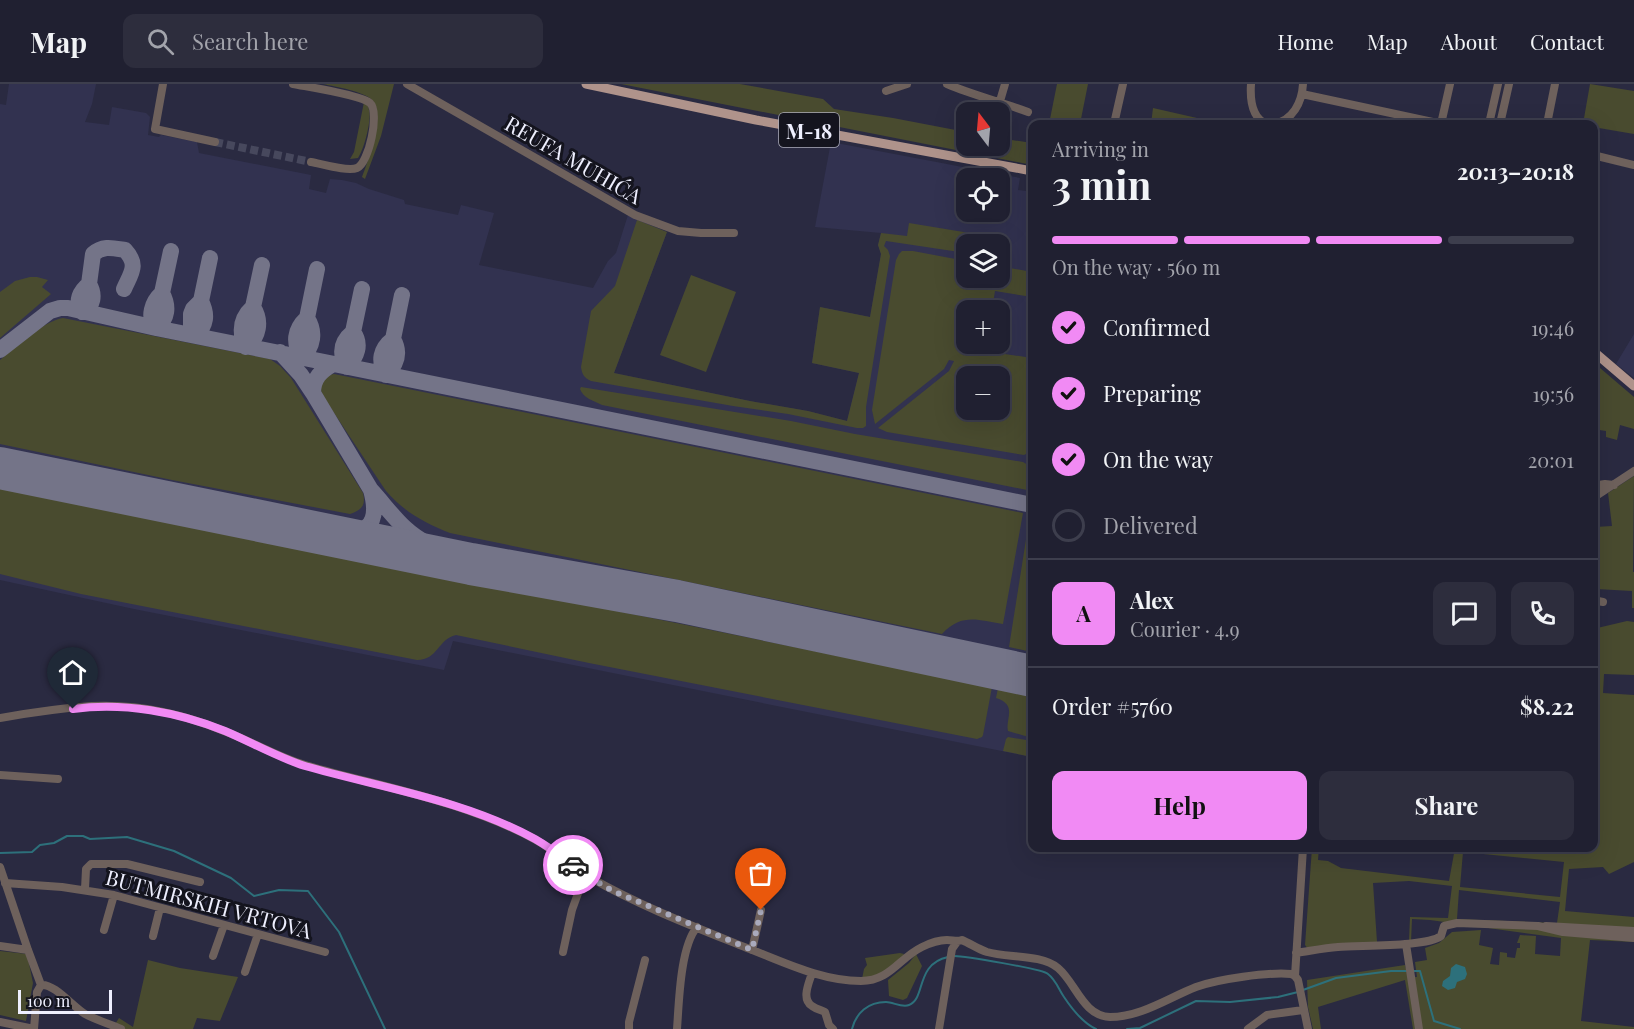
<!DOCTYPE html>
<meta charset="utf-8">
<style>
body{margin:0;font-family:"Playfair Display",serif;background:#2d2d3d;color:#f1f3f6;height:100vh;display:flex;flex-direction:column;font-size:22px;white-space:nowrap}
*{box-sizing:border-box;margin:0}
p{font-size:20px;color:#a2a3ab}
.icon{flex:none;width:33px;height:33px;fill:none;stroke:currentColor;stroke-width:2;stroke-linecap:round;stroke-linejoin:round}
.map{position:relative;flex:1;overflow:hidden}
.sheet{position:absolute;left:1028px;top:36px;width:570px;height:732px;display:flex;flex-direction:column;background:#202031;border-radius:12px;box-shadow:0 6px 24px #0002,0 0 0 2px #3d3e4d}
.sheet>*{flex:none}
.needle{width:39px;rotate:344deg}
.controls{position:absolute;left:956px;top:18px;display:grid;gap:12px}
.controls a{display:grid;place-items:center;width:54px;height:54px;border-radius:12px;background:#202031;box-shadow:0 6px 24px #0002,0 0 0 2px #3d3e4d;font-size:30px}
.scale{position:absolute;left:18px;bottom:15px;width:94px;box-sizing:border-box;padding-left:6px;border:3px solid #eeeffe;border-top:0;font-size:16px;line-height:21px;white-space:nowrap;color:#eeeffe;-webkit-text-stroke:4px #14141e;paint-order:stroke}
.pin{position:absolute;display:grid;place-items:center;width:51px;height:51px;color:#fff;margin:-62px -26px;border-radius:50% 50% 50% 0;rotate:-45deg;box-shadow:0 0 6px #0007}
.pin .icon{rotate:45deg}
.courier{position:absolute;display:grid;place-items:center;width:60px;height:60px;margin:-30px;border:4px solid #f18af4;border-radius:50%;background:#fff;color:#222;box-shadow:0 2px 8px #0007}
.summary em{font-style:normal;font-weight:700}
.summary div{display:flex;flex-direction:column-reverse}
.summary{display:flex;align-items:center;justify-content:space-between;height:102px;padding:0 24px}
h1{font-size:39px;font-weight:700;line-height:45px}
.bar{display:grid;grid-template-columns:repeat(4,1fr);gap:9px 6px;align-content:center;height:72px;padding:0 24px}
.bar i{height:8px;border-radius:4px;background:#3d3e4d}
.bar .active{background:#f18af4}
.bar p{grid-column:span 4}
.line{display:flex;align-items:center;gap:15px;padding:0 24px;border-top:2px solid #3d3e4d}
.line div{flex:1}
.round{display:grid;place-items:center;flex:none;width:63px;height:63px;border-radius:12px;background:#2d2d3d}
ol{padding:0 24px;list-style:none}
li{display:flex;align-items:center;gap:18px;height:66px}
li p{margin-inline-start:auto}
li .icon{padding:6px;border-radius:50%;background:#f18af4;color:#111;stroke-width:4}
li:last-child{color:#a2a3ab}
li i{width:33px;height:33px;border:3px solid #3d3e4d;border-radius:50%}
.primary-button{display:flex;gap:12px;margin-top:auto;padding:12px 24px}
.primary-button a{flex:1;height:69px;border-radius:12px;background:#f18af4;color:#111;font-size:24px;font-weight:700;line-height:69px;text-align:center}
.primary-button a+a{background:#2d2d3d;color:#f1f3f6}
header{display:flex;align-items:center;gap:36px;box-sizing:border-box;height:84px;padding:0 30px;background:#202031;border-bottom:2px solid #3d3e4d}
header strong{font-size:28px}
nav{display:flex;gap:33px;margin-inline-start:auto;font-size:21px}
.search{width:420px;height:54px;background:#2d2d3d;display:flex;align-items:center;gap:15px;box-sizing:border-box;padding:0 21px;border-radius:12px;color:#a2a3ab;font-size:22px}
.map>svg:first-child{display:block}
</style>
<header>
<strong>Map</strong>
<div class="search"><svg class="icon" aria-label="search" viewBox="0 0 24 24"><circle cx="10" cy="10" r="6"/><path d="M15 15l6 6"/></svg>Search here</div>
<nav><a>Home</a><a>Map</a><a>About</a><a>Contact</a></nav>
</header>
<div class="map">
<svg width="1634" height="945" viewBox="0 0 1634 945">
<rect width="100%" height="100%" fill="#2a2a41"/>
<!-- built -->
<path fill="#323250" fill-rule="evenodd" d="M9,0H96L92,20L85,38L109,41L112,23L146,29L150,33L148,51L159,53L161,51L197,58L199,69L311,91L309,105L326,109L330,95L342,96L356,99L369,105L404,116L405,120L458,131L461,121L494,129L479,181L593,204L608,177L616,169L628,131L667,148L614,289L750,317L808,327L847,337L859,289L812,279L820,223L870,233L881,170L878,161L881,149L815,143L831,58L1020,94L1018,106L1026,107L1027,118L1032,119V673L453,557L444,586L134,525L0,496V20L6,21ZM966,94H999V128H966ZM966,160H999V194H966ZM966,226H999V260H966ZM966,292H999V326H966Z
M1634,250V294L1616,280Z"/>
<!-- green -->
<path fill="#494b2f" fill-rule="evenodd" d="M323,0H394L381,52L365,95L362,93C368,77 386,30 372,16C363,7 336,3 323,0Z
M621,0H740L823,15L834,25L893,34L966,48V62H999V54L1032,59V81Z
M1057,0H1088L1080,40H1049Z
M1590,0L1634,7V50L1593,43V40H1583Z
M364,18C367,21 368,21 369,26C372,35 364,66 358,74L350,75L354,68Z
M1153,24L1219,39L1220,40H1151Z
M637,136L667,148L614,289L750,317L808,327L847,337L859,289L812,279L820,223L870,233L881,170L878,161L881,149L907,152L909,139L1000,154L999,160H966V169L886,157L884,162L888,166L890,172L866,323V342L863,344H857L788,330L733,322L591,297C584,294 582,290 581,283L591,227L615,202Z
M902,167H913L966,177V194H999V182L1032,188V213L995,207L992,226H966V260H986L985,267L1032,274V367L1024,371L887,348L878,344L949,287L954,277L949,276L944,285L875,340L872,326L896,176L899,170ZM966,292H999V326H966Z
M691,191L736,208L706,288L660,271Z
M30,193H37L48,196L42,203L51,210L0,254V208L15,197Z
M63,234L270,275L280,282L291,294L363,409C366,421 362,426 350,430L172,396L0,360V276C16,263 43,237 63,234Z
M1593,278L1634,313V345L1620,341L1617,356L1606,353V347L1593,345Z
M334,290L1023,429L1003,540C977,536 962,529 942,550L450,449C425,439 404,428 386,407L322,311C319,300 322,292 334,290Z
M581,303L791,337L855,350L1023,378L1028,381L1031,385L1027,406L602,321C594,317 583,314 580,305Z
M1634,392L1633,488H1634V524H1632V507L1596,505V495L1593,494V449L1595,443L1612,442L1608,409Z
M0,402L992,603L983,651L982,653L977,655L589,579L456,551C438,555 438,576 417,576L81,510L0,490Z
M1030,430H1032V568L1009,563Z
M1627,537L1634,538V591L1604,590L1603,609L1634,611V778L1609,790L1603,783L1569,785L1565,827L1634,833V858L1590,856L1581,937L1634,943V945H1413L1405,896L1318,923L1321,945H1313L1308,923L1307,896L1405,881L1408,893H1417L1415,878L1427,876L1425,864L1439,859L1452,848L1481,846L1479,861L1493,864L1490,880L1499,881L1500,868L1507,869V873L1515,874L1517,864H1520V859H1517L1520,851L1536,852L1535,870L1560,872L1561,854L1430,836L1412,835L1411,858L1308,865L1305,861L1312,764H1319L1318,776L1328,777L1341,784L1449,797L1455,764H1593V545ZM1463,768L1564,778L1560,813L1460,803ZM1409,797L1452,802L1448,834L1410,833L1409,857L1377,858L1373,799ZM1459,806L1560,818L1557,839L1457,835Z
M998,604L1032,611V654L1008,647C1005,635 1018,621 996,614Z
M1008,653L1032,657V673L1003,667L1006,655Z
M0,867L27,870L33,899L26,937L0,931Z
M900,869L904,870C898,886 877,892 862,895L864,885L867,881L865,874Z
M916,870L922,882L907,914L903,916L889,912L888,896L909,879Z
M148,876L180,884L238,893L220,937L197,934L193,945H112L119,934L133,943Z"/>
<!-- water -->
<path fill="#2d707b" d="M1456,880L1465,883L1467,890L1465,895L1457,898L1455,904L1448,906L1442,902L1443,897L1450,892L1451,884Z"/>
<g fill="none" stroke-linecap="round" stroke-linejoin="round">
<!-- stream -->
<path stroke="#2d707b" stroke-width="2" d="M0,769L32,768L40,761L54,759L67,752H83L90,755L127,753L174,767L231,794L254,812L279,806L308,807L339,848L385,945
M954,872C964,872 1043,885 1048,890C1056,896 1059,906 1064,913C1072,925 1083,939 1096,945
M1303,906L1336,894L1391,887H1420L1434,937L1460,945
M852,945C856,929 868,918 886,918C893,918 902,924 909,921C926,915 915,880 948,873
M1127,945L1140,944L1196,917L1230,918L1278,913L1298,908"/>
<!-- taxiway -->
<path stroke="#747488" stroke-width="16" d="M89,200L93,170C103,161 113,164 125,166C139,181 131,189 124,205
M89,200C95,210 94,223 82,228C75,217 80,207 89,200Z
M162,209C169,222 168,235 156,244C147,233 152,218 162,209Z
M162,209L171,167
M201,217C208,231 206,241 196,252L191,242V230L193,225L201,217L210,174
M253,223C262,237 259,253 246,263C239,248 240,235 253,223Z
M253,223L262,181
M307,234C316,248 313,263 302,273C293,259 294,246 307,234Z
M307,234L317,185
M353,248C362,260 357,273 347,283C339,269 341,258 353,248Z
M353,248L362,205
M393,255C401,269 397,280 386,291C378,277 380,265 393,255Z
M393,255L402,211
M0,266L50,227L60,224H68L156,244L1032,421
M280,268L301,291L313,309
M333,280C321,287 313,294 313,309L371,406
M329,451C363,449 382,446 371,406C383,419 393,433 405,444C423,461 449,470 471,480"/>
<!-- runway -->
<path stroke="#747488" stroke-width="42" d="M0,384L471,480L677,517L1032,592"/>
<!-- minor-tunnel -->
<path stroke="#47485d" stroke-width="8" stroke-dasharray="8 4" stroke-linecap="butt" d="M215,58L311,78"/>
<!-- minor -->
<path stroke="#6e615c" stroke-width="8" d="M163,0L155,45L215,58
M293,0C308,3 361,11 370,19C380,28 369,79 357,84C348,88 322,80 311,78
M407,0L635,131L678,147L701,149H734
M947,0C973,11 1001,18 1028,28
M1251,0C1250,15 1251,34 1267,40
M886,7L907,0
M1302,10L1442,40
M1000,17L1005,0
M1114,40L1123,0
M1273,40C1293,37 1302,18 1303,0
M1441,40L1450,0
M1489,40L1498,0
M1500,40L1509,0
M1547,40L1555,0
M1593,71L1634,81
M1593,402L1605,400L1614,401
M1593,414L1634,387
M1593,516L1603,518
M0,634C28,629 64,624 92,622C137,620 183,630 224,647C251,657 277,673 305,681C325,687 345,692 365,697C421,711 485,728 536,756C556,767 572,783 591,794C640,822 695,843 747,864C784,878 821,897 861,897C890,897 899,874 922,863C930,859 939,856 947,856C953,856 957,858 962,856C971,860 978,865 987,868C1008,874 1041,870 1058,884C1076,899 1083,932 1110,933C1141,933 1168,914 1196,903C1218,895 1268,888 1291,890L1295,892L1298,896L1308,945
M0,691L58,695
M0,783L28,866L41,901
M5,799L62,803L114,811L325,868
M85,805L86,785L91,780H127L200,798
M1546,842L1634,847
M104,846L114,811
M153,852L160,824
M1406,860L1419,945
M0,862L28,866
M752,866L761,826
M563,868L572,826L585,790
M1296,869C1310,867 1324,864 1338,863C1360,861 1427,863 1441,852L1444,842L1457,839L1538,842L1563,848L1634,854
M213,872L224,841
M245,888L258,850
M812,889C809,899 801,915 812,922C816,925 821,926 825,928L829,941L833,945
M1295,892L1303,764
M0,938L34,945
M34,945L37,908L41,901C54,899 73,923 85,930C96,936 110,940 121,945
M629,945V938L645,876
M677,945C679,919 680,863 697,843
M939,945L952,865L957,858
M1248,945L1267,931L1303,926"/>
<!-- major -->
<path stroke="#af938b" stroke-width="9" d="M586,0L756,36L1032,87
M1593,267L1634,302"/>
</g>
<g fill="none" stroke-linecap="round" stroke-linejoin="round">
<!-- done -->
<path stroke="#a9aabc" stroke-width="6" stroke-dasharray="0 10.8" d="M573,781L587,792L613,807L752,866L761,826"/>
<!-- route -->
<path stroke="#f18af4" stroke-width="8" d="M73,625C124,618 178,628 225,647C251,658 279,674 305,682C382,704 464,716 535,755C549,763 561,772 573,781"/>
</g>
<g text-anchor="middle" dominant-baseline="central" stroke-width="6" stroke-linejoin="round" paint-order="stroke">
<!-- shield labels -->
<rect fill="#14141e" stroke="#adadbb" stroke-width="1.5" x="779" y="29" width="60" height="34" rx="4.5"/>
<g font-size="20" font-weight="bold" fill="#eeeffe">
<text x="809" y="46">M-18</text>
</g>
<!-- street labels -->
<g font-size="21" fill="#eeeffe" stroke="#14141e">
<text transform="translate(574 75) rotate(30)">REUFA MUHIĆA</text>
<text transform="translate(209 819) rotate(15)">BUTMIRSKIH VRTOVA</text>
</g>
</g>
</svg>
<div class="controls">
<a><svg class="needle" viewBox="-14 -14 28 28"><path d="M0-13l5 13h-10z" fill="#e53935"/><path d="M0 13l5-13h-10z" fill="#a2a3ab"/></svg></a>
<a><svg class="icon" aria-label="locate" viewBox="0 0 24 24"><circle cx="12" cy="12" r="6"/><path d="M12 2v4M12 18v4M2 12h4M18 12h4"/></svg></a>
<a><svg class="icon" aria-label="layers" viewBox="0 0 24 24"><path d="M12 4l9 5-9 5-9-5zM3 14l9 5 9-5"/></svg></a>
<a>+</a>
<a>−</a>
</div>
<div class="scale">100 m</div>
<div class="pin" style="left:761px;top:826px;background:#ea580c"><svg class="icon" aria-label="bag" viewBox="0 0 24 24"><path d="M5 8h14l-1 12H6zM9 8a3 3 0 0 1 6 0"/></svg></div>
<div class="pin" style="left:73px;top:625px;background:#1f2937"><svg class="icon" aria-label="home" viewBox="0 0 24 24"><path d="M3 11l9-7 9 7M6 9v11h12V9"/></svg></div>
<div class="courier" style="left:573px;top:781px"><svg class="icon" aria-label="car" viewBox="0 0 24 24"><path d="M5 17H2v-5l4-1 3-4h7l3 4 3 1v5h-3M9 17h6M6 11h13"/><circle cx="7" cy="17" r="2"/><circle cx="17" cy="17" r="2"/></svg></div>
<section class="sheet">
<div class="summary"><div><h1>3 min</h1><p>Arriving in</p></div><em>20:13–20:18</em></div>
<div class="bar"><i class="active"></i><i class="active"></i><i class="active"></i><i></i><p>On the way · 560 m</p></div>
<ol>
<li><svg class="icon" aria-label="check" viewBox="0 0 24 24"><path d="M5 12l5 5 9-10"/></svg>Confirmed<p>19:46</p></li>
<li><svg class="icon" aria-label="check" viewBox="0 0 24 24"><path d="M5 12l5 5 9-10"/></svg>Preparing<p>19:56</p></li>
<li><svg class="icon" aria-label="check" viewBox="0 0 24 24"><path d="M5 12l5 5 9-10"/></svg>On the way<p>20:01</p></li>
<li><i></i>Delivered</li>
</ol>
<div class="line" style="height:108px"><b class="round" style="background:#f18af4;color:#111">A</b><div><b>Alex</b><p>Courier · 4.9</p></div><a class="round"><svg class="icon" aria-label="chat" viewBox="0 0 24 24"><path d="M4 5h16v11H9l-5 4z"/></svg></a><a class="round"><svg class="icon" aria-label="phone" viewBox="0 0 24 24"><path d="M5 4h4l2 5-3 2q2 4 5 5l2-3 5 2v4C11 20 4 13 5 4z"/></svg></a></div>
<div class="line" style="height:78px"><div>Order #5760</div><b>$8.22</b></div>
<div class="primary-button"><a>Help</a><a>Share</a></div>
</section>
</div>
